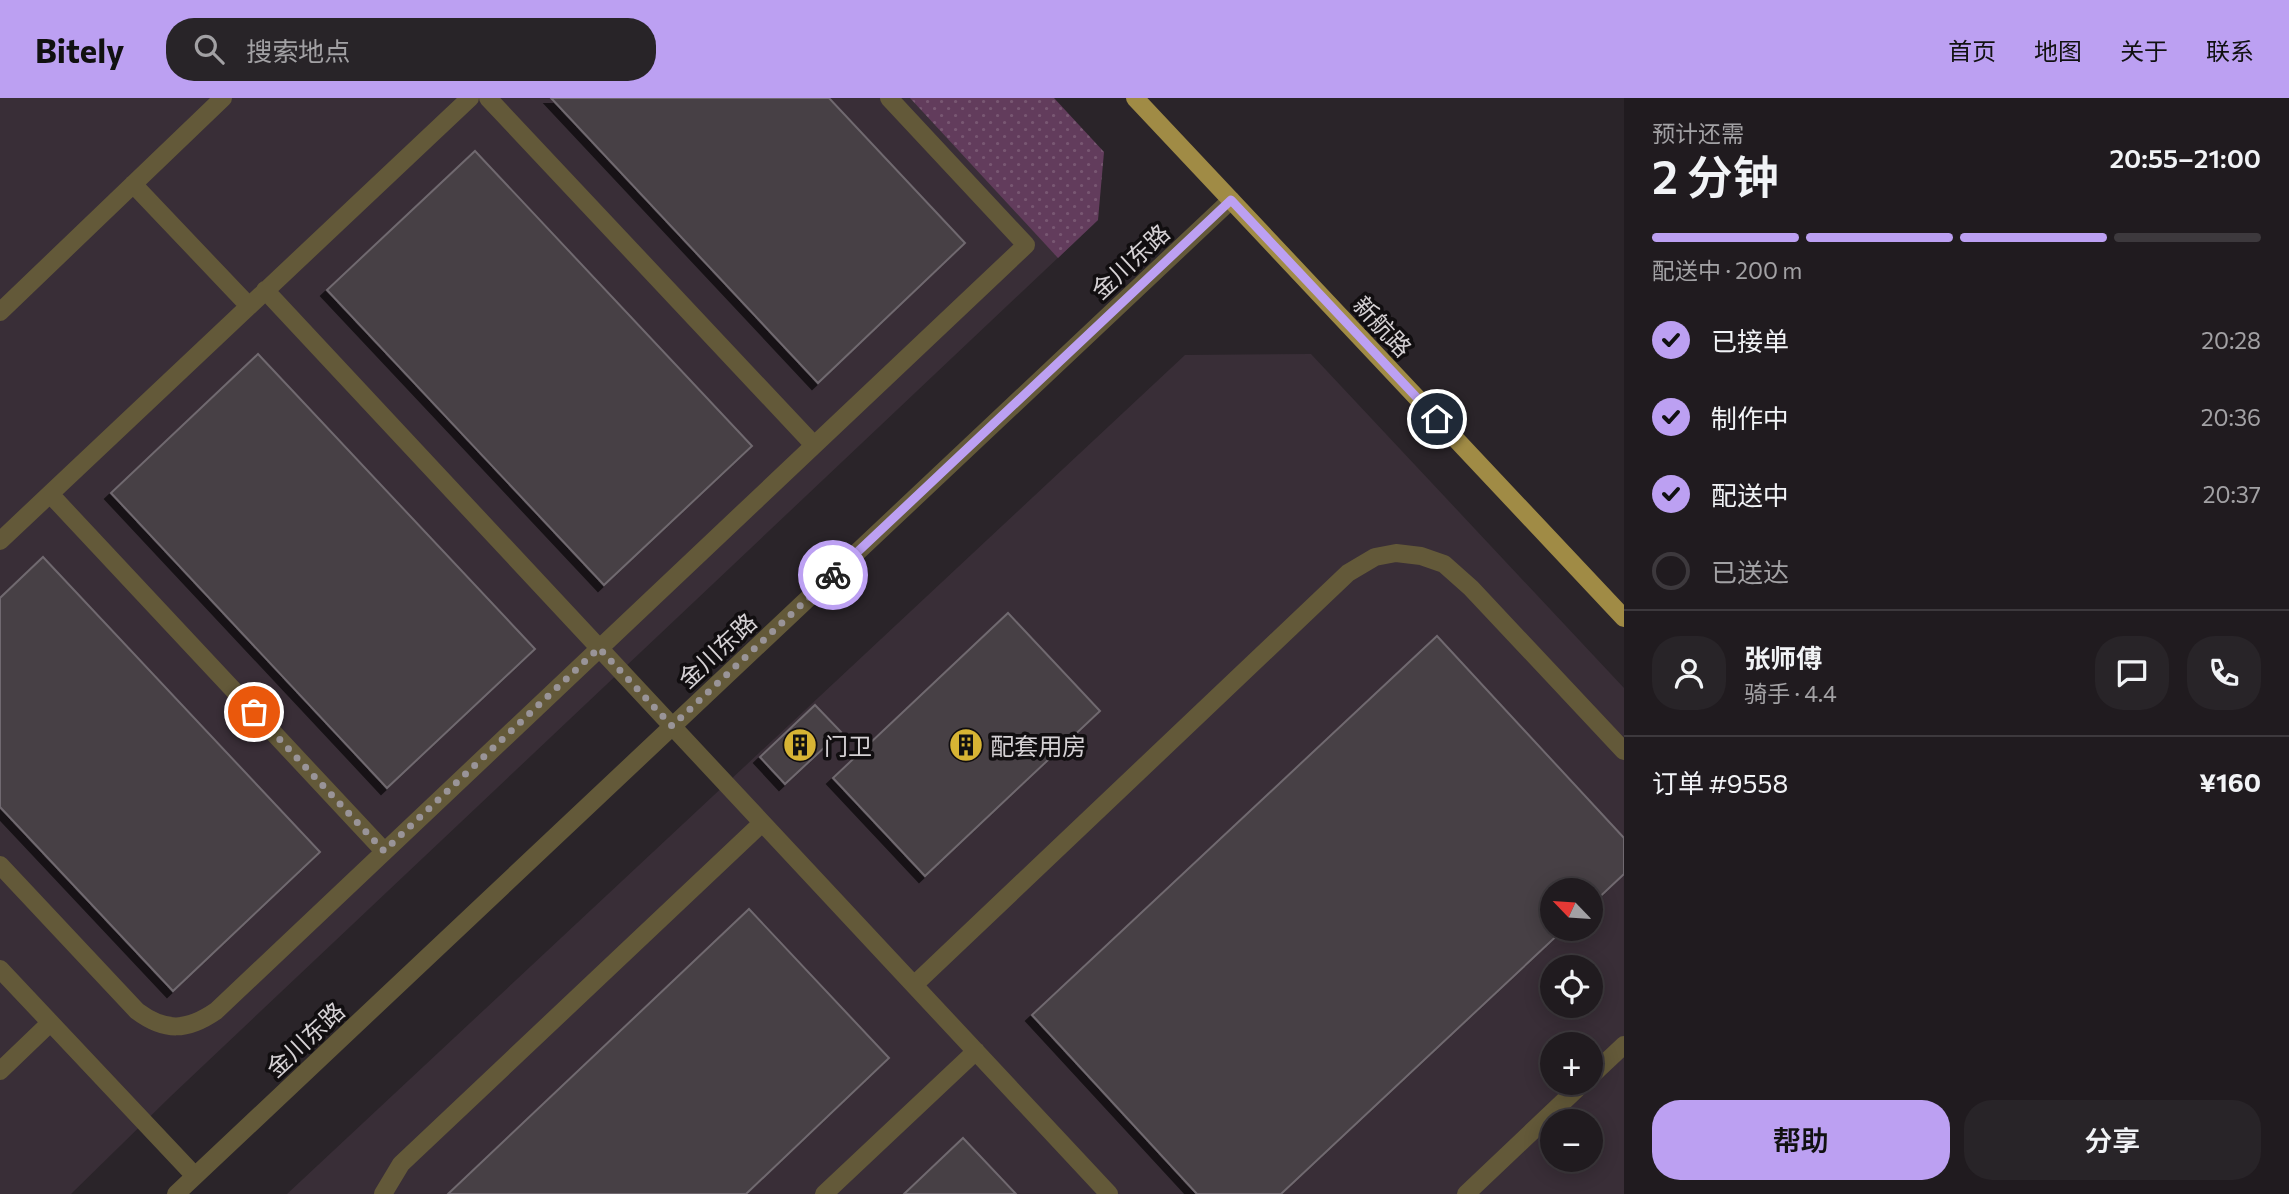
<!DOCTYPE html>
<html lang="zh">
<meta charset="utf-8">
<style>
body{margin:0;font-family:Commissioner,"Noto Sans SC",sans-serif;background:#282428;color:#f1f3f6;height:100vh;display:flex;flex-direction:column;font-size:26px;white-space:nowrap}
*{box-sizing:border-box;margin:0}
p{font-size:23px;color:#a2a1a4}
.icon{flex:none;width:38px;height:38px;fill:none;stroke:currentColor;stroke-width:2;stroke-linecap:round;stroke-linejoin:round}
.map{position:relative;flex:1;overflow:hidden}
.panel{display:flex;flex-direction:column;background:#201b1f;width:665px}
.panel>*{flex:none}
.needle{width:46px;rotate:295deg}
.tools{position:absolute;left:1540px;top:780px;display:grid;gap:14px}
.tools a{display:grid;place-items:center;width:63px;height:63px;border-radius:50%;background:#201b1f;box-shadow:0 4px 18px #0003,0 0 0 2px #3d393d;font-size:35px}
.pin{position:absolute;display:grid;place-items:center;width:60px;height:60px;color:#fff;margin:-30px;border:4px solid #fff;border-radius:50%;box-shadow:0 2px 7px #0007}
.courier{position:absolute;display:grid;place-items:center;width:70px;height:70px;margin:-35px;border:5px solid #bca0f2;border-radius:50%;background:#fff;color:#222;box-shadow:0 2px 9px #0007}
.headline em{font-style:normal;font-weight:600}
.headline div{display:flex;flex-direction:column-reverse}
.headline{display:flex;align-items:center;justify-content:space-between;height:119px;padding:0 28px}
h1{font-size:46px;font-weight:600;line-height:52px}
.bar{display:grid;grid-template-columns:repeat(4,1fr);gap:10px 7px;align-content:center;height:84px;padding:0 28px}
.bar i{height:9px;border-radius:5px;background:#3d393d}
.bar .active{background:#bca0f2}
.bar p{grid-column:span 4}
.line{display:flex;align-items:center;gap:18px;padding:0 28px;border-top:2px solid #3d393d}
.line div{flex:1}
.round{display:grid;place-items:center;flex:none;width:74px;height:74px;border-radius:28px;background:#282428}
ol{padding:0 28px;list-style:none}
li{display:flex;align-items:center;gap:21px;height:77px}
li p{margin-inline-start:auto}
li .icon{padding:7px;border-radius:50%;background:#bca0f2;color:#111;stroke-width:4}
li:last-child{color:#a2a1a4}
li i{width:38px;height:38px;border:4px solid #3d393d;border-radius:50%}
.cta{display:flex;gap:14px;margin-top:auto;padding:14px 28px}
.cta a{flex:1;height:80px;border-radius:28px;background:#bca0f2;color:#111;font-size:28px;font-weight:600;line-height:80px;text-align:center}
.cta a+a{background:#282428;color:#f1f3f6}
header{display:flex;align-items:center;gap:42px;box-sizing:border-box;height:98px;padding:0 35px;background:#bca0f2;color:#111}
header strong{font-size:33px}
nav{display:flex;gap:38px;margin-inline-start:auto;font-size:24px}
.search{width:490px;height:63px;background:#282428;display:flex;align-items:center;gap:18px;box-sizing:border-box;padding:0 24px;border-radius:28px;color:#a2a1a4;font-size:26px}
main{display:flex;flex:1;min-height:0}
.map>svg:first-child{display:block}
</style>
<header>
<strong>Bitely</strong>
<div class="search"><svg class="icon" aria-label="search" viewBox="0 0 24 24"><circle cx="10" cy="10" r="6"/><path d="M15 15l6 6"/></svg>搜索地点</div>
<nav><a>首页</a><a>地图</a><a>关于</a><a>联系</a></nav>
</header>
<main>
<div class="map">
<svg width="1624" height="1096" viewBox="0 0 1624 1096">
<defs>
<pattern id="grass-dots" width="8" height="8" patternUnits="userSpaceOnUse" patternTransform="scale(1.75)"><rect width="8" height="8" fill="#623c5c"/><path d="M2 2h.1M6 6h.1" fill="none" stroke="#785772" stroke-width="1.8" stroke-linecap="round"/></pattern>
<filter id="shadow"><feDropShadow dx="-6" dy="6" stdDeviation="0" flood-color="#0009"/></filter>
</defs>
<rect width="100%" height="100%" fill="#2a2429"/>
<!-- built -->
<path fill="#392e37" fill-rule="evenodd" d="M0,0H1054L1098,122L170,999L71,1096H0Z
M1311,256L1624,590V1096H287L1185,257ZM1552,793H1591V831H1552ZM1552,870H1591V908H1552ZM1552,947H1591V985H1552ZM1552,1024H1591V1062H1552Z"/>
<!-- grass -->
<path fill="url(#grass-dots)" d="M910,0H1054L1104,54L1098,122L1058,160Z"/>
<!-- building -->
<path fill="#474045" stroke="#70696f" stroke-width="2" filter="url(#shadow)" d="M551,0H829L965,145L818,285Z
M475,53L752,348L604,487L327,192Z
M475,53L752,348L604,487L327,192Z
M258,256L535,551L387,690L111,395Z
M43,459L320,754L173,893L0,709V500Z
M1008,515L1100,613L925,778L833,680Z
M1437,538L1624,740V776L1591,807V793H1552V831H1564L1281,1096H1197L1032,917Z
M815,607L841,634L785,686L760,659Z
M749,811L889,960L746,1096H448Z
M963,1040L1016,1096H904Z"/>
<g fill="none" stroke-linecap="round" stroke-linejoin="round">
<!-- minor -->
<path stroke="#635939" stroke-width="18" d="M488,0L814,347
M133,86L249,208
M265,192L1109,1096
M0,214L223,0
M50,396L384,753
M0,443L470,0
M0,767L137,913C165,934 187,933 216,913L1026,147L889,0
M0,871L195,1078
M914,887L1348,475L1375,459L1396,455L1421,458L1444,466L1471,490L1624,653
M0,973L50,925
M1591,978L1624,947
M176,1096L1231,102
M383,1096L401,1066L762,725
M824,1096L976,953
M1466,1096L1583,985"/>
<!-- major -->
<path stroke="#a08b45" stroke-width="18" d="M1135,0L1624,520"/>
</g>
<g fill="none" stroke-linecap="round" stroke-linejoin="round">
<!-- done -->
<path stroke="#999498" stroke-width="7" stroke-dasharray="0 12.6" d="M254,614L384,753L599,550L672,628L833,477"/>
<!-- route -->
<path stroke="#bca0f2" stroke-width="9" d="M833,477L1231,102L1437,321"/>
</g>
<!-- icons -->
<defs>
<g id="building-disc" transform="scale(1.75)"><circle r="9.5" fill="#d7b434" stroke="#110e10"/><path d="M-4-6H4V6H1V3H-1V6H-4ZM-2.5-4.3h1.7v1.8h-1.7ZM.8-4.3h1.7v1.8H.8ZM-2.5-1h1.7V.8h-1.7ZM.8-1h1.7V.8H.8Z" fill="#111"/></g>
</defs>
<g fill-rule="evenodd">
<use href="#building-disc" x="800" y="647"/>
<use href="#building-disc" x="966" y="647"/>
</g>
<g text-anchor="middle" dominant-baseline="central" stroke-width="7" stroke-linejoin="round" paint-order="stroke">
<!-- street labels -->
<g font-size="24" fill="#d5d1d4" stroke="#110e10">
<text transform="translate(1130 163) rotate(-43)">金川东路</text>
<text transform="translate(1383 228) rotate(47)">新航路</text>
<text transform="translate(717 552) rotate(-43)">金川东路</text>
<text transform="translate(305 941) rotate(-43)">金川东路</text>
</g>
<!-- poi labels -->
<g font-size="24" fill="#d5d1d4" stroke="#110e10" text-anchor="start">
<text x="824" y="647">门卫</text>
<text x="990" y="647">配套用房</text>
</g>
</g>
</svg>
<div class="tools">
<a><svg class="needle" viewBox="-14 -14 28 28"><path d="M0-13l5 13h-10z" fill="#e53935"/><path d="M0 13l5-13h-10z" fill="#a2a1a4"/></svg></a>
<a><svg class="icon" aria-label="locate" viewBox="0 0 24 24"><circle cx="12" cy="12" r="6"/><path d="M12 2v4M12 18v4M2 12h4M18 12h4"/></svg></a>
<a>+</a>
<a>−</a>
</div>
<div class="pin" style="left:254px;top:614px;background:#ea580c"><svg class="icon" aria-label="bag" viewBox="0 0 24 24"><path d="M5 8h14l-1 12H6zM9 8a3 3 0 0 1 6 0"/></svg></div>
<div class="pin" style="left:1437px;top:321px;background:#1f2937"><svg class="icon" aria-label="home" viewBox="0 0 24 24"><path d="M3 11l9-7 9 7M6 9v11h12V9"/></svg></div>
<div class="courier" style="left:833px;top:477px"><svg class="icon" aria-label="bike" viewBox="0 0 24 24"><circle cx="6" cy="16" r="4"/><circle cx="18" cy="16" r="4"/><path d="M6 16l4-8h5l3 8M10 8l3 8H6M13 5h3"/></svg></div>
</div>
<section class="panel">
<div class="headline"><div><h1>2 分钟</h1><p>预计还需</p></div><em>20:55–21:00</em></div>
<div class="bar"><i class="active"></i><i class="active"></i><i class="active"></i><i></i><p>配送中 · 200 m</p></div>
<ol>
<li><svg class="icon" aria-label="check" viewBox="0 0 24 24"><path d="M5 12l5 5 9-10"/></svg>已接单<p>20:28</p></li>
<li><svg class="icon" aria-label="check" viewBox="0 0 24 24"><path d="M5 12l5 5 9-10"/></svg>制作中<p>20:36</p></li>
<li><svg class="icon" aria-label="check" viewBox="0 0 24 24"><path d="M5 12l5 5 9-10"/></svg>配送中<p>20:37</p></li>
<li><i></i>已送达</li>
</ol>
<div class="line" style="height:126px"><a class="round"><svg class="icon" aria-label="person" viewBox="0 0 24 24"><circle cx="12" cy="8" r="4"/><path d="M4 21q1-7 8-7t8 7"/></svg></a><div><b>张师傅</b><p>骑手 · 4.4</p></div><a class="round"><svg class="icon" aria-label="chat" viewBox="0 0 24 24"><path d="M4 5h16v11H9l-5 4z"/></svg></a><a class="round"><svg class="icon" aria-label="phone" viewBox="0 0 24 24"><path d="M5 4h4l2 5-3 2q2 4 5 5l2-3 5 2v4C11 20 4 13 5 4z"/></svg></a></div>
<div class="line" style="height:91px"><div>订单 #9558</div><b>¥160</b></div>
<div class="cta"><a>帮助</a><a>分享</a></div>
</section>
</main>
